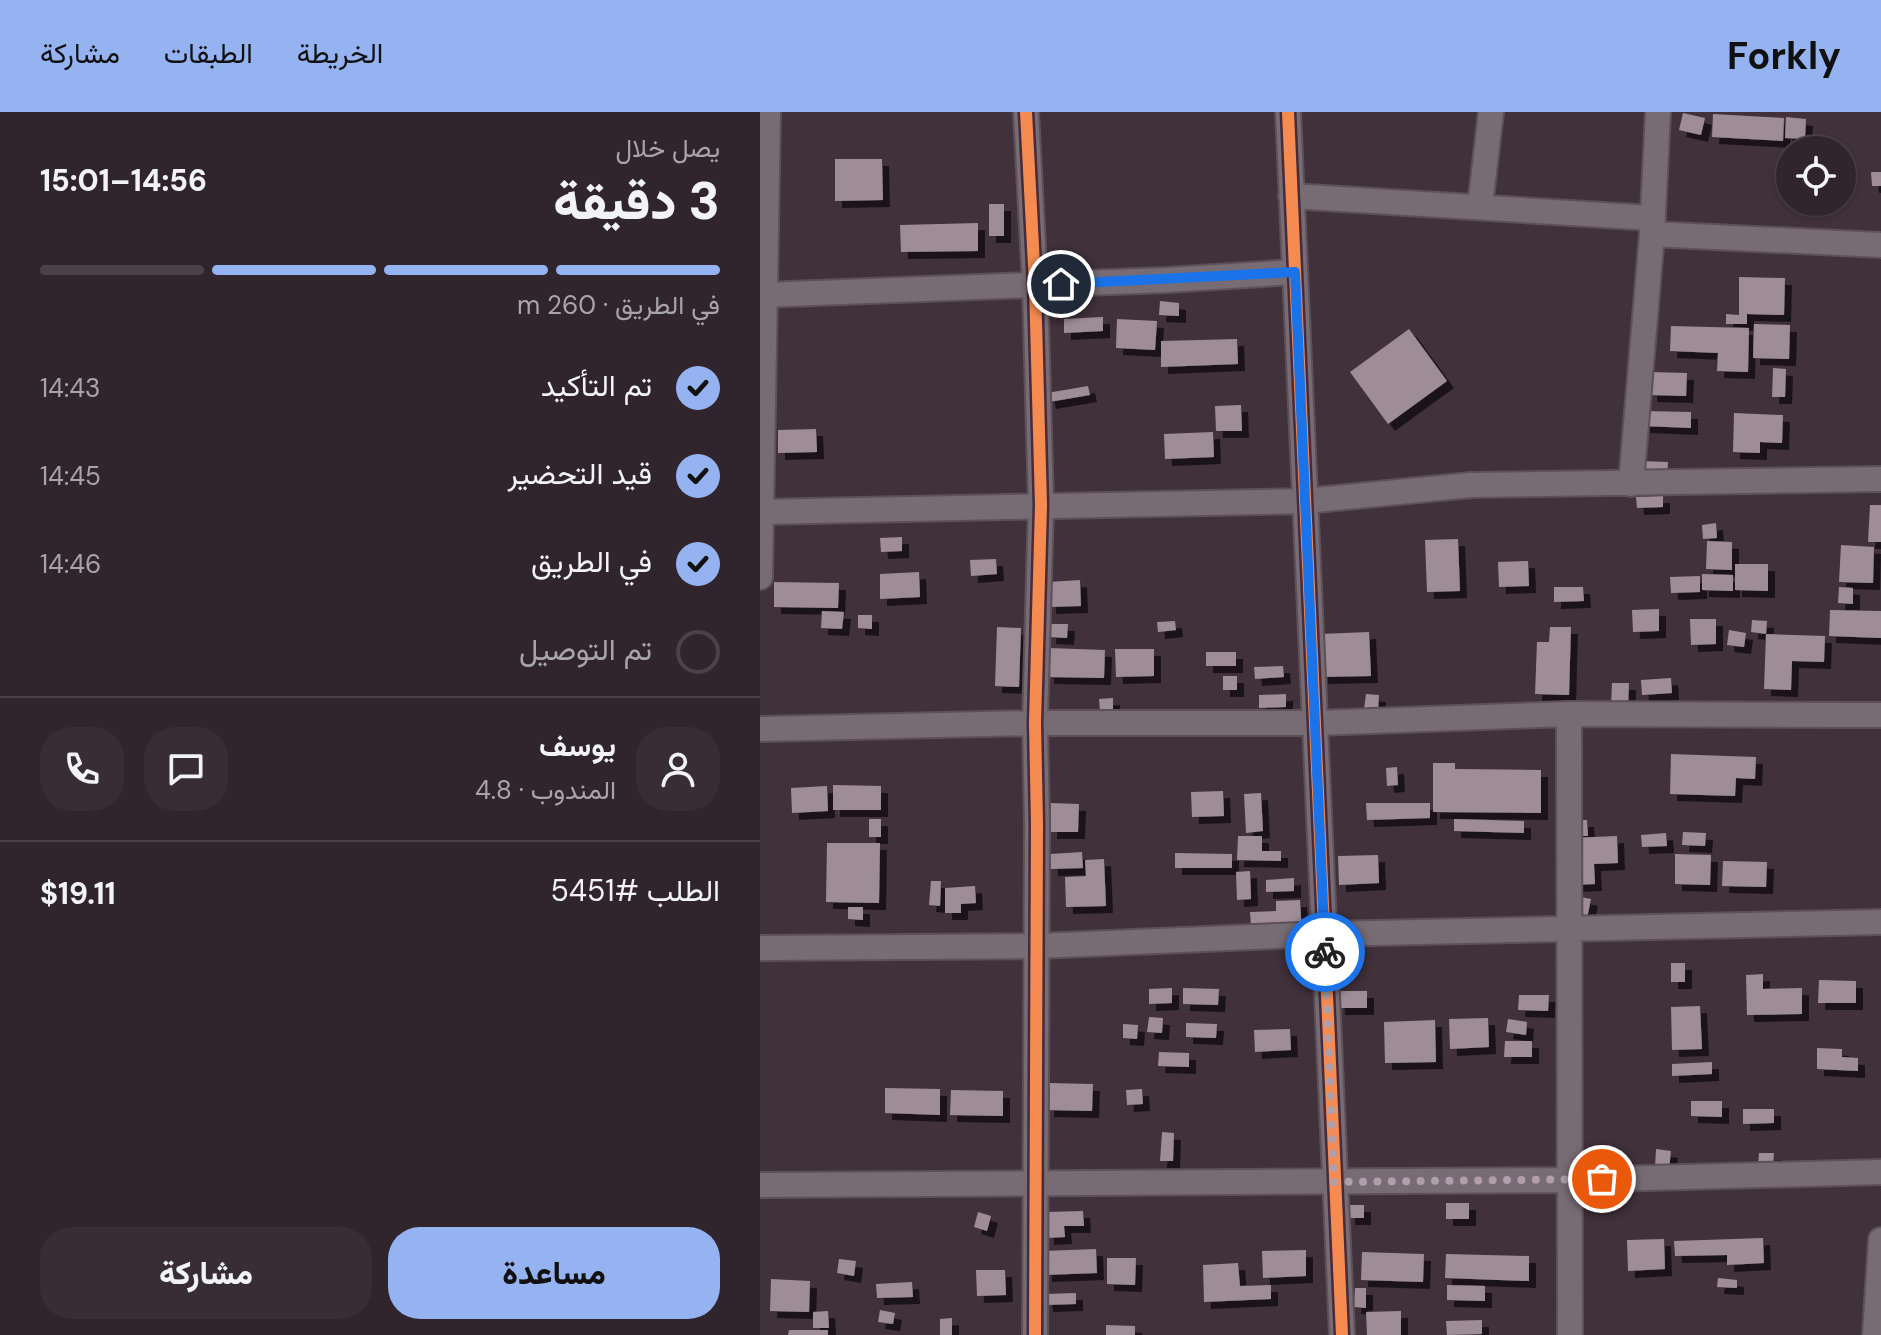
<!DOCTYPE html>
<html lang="ar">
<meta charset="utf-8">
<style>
body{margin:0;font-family:"DM Sans",Vazirmatn,sans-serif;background:#382d34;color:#f1f3f6;direction:rtl;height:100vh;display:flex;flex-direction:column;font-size:30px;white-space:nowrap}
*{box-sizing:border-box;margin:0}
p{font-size:26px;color:#a8a5a9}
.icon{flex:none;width:44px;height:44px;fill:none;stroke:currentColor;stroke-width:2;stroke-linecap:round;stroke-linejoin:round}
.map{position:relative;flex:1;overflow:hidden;direction:ltr}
.side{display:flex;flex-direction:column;background:#30252c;width:760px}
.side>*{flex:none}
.tools{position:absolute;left:1016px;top:24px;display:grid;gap:16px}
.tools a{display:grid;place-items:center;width:80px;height:80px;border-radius:50%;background:#30252c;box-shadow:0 2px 6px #0004,0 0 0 2px #4b4248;font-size:40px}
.pin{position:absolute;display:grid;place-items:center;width:68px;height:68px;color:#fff;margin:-34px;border:4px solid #fff;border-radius:50%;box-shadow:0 2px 8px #0007}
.courier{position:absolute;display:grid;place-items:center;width:80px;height:80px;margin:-40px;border:6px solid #1a73e8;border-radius:50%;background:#fff;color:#222;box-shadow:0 2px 10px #0007}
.headline em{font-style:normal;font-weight:800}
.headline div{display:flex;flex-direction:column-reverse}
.headline{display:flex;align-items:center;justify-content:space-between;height:136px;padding:0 40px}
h1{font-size:52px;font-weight:800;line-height:60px}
.bar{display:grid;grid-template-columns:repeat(4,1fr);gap:12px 8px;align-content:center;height:96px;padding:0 40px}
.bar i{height:10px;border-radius:6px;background:#4b4248}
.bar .on{background:#95b2f1}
.bar p{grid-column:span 4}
.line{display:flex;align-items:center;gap:20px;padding:0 40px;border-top:2px solid #4b4248}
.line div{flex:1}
.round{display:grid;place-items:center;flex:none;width:84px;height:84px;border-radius:32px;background:#382d34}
ol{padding:0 40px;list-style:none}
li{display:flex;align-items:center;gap:24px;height:88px}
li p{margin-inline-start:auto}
li .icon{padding:8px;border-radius:50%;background:#95b2f1;color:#111;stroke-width:4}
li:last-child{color:#a8a5a9}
li i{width:44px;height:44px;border:4px solid #4b4248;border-radius:50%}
.button{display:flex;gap:16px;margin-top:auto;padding:16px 40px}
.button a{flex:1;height:92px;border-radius:32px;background:#95b2f1;color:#111;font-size:32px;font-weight:800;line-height:92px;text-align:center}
.button a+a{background:#382d34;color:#f1f3f6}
header{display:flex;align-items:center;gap:48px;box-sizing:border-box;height:112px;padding:0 40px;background:#95b2f1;color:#111}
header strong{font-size:38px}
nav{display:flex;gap:44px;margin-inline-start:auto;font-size:28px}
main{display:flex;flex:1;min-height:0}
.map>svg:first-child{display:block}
</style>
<header>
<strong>Forkly</strong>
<nav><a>الخريطة</a><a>الطبقات</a><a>مشاركة</a></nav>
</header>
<main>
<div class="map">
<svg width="1121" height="1223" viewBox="0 0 1121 1223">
<defs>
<filter id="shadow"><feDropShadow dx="7" dy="7" stdDeviation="0" flood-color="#0009"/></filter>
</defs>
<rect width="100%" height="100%" fill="#40313b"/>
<!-- building -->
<path fill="#9e8d97" filter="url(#shadow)" d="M923,1L945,6L941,23L919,18Z
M953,2L1024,6L1023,29L952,25Z
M1026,5L1046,7L1045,27L1025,26Z
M75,47H122L123,88L75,89Z
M1111,60H1121V74H1112Z
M229,92H244V124H229Z
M218,111V139L141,140L140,113Z
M979,165L1025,166L1024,203L987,202V212H966V202L979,203Z
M400,189L419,191V204L399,203Z
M343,205V219L304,221V207Z
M357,207L397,209L395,238L356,236Z
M994,212L1030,213L1029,247L993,246Z
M911,214L989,216L988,260L957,259L958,241L910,239Z
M649,217L687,269L628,312L590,260Z
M477,227L478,252L401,255V229Z
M1013,256L1026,257L1025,285H1012Z
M891,260L927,261L926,284L890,283Z
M328,274L330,283L289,290L287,281Z
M481,293L482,319H456L455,294Z
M883,299L931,300V316L883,314Z
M974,301L1023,303L1022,331L1000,330V341L973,340Z
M56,317L57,340L18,341V318Z
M453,320L454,345L405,347L404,322Z
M880,349L908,350L907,368L879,366Z
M903,384V395L877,396L876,385Z
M1110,393H1121V430H1108Z
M956,411L957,426L943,427L942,413Z
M142,425V439L121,440L120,426Z
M698,427L700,479L667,480L665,428Z
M947,429L972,430V458L946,457Z
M1081,433L1114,435L1113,471L1079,470Z
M236,447L237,462L211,464L210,448Z
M768,449L769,474L739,475L738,450Z
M975,452H1008V479L975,478Z
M159,460L160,485L120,487V462Z
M942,462L973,463V479L942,478Z
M940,464V480L911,481L910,465Z
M320,468L321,494L289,495L288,470Z
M14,470L79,471L78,496L14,495Z
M794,475H823L824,489L794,490Z
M1079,475L1093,476V492L1078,491Z
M899,497V519L873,520L872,498Z
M1070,498L1121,499V526L1069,524Z
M62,499L84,500L82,517L61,516Z
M98,503H112V517L98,516Z
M930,507H956V532L931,533Z
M992,508L1007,509L1006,522L991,520Z
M415,509L416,518L398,520L397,510Z
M290,512H308L307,526L289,525Z
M237,515L261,516L259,575L235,574Z
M790,515H811L809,583L775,582L777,530H789Z
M969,518L986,521L984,535L967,533Z
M609,520L611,564L561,565L560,522Z
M1006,522L1065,524L1064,550L1032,549L1031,578L1004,577Z
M288,536L345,538L344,566L287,565Z
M355,537H394V564L356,565Z
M446,540H476V554H446Z
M523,554L524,565L495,567L494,555Z
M463,564H477V578H463Z
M911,566L912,581L882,583L881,568Z
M852,571H869L868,596L851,595Z
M526,582V595L499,596V583Z
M606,582L619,583L618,599L604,597Z
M353,586V599L340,600L339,587Z
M911,642L996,645L995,667L976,666L975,684L910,682Z
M673,651H695V657L781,658V701L673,700Z
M637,655L638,673L627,674L626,656Z
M73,673L121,674V698H73Z
M67,674L68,699L32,701L31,676Z
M463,679L464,704L432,705L431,680Z
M501,681L503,719L486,721L484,682Z
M291,691L319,692L318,720H290Z
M606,691H670V706L607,708Z
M109,707H121V725H109Z
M694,707L764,709V721L694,719Z
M811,708H827L828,724H811Z
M923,720L946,721L945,734L922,733Z
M906,721L907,734L882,735L881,723Z
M478,724H502V739H521V749L477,748Z
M857,724L858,751L834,752L835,772L812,773L811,726Z
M67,731H120L119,791L66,790Z
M322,740L323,756L291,757L290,742Z
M415,741L472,742V756H415Z
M915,742L951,743L950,773L915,772Z
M618,743L619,771L579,773L578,744Z
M344,747L346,794L306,795L305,765L326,764L325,748Z
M963,749L1007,750L1006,775L962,774Z
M490,759L491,787L477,788L476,760Z
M534,766V779L506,780V768Z
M171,769H181L180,794L169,793Z
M215,774L216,791L201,792V801H185V776Z
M816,784L831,787L826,811L811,808Z
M540,788L542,821L491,814L490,800L516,799V789Z
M88,795H103V808L88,807Z
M911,851H925V870H911Z
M1003,862V877L1042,876V902L987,903L986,863Z
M1059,868L1096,869V891H1058Z
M412,876V891L389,892V877Z
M423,876L459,877L458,893L423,892Z
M577,879H607V896H578Z
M759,883H789L788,899L758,898Z
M940,894L942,937L912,938L911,895Z
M389,905L403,906L402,921L387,920Z
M728,906L729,935L690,937L689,907Z
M748,907L767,910L766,923L746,920Z
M675,908L676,950L625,951L624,910Z
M426,911L457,912L456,926L426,925Z
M363,912L378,913L377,927L363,926Z
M530,917L531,938L495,940L494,918Z
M745,929H772V945H744Z
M1057,936L1082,937V945L1098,946V959L1057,957Z
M399,940L429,941V955L398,954Z
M952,950V962L912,964V952Z
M288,971L333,972L332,999L287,998Z
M125,976L180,977V1003L125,1001Z
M382,977L383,992L367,993L366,978Z
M191,978L243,979V1004L190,1003Z
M931,989H962V1005L931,1004Z
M983,997H1014V1011L983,1012Z
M402,1020L414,1021L413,1049H400Z
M896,1037L911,1039L909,1057L895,1056Z
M999,1041H1014L1013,1054L998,1053Z
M686,1091H709V1107H686Z
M588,1093H604V1106H588Z
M323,1099L324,1114H304L305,1125L287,1126L286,1100Z
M218,1100L231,1104L227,1119L214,1115Z
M1003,1126L1004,1151L967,1153V1143L915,1144L914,1129Z
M904,1127L905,1157L868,1159L867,1128Z
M336,1137L337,1161L285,1163L284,1139Z
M546,1138V1164L503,1166L502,1139Z
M602,1140L664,1142L663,1170L601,1168Z
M686,1142L769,1144V1169L685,1166Z
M347,1146H376L375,1173L347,1172Z
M79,1147L96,1149L94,1164L77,1161Z
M478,1151L480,1174L511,1173V1187L444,1190L443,1153Z
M216,1158H245L246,1183L217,1184Z
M958,1166L977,1168V1176L957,1175Z
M11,1167L50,1169L49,1200L10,1199Z
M152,1170L153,1185L117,1186L116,1172Z
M687,1173L725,1174V1189L687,1188Z
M595,1176H606V1196L594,1195Z
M316,1181V1192L286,1193L285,1182Z
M120,1198L135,1201L133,1212L118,1210Z
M68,1199L69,1216H53V1200Z
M641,1199V1223H607L606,1200Z
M192,1206V1223H180V1207Z
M722,1208V1222L687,1223L686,1209Z
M346,1213L375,1214V1223H346Z
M29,1218H68V1223H28Z"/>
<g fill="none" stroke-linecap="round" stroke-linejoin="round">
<!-- street casing -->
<g stroke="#5d5058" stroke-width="28">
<path id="street" d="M266,0L275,173L281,393L275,611L277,712L275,1223
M528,0L582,1223
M531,84L893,106
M720,94L731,0
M892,122L1121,133
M0,183L407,168L535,160
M871,372L892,122L898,0
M0,400L545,389L711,373L1121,367
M0,465L8,0
M809,602L810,1223
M0,617L275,611H556L809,602L1121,603
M0,836L277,834L565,822L1121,810
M0,1073L811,1068L1121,1060
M1115,1223L1121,1128"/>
</g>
<!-- street -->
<use href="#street" stroke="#776c73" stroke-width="24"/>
<!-- cycleway casing -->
<g stroke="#462b3d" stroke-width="17">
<path id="cycleway" d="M266,0L275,173L281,393L275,611L277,712L275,1223
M528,0L582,1223"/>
</g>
<!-- cycleway -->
<use href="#cycleway" stroke="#f68b52" stroke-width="12"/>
</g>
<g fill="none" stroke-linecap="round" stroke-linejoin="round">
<!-- done -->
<path stroke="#b09faa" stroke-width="8" stroke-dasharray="0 14.4" d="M565,840L574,1070L842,1067"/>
<!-- route -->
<path stroke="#1a73e8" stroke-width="10" d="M301,172L535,160L565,840"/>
</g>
</svg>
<div class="tools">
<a><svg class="icon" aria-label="locate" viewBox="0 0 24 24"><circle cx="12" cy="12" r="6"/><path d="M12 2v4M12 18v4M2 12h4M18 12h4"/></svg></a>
</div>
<div class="pin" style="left:842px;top:1067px;background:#ea580c"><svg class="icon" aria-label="bag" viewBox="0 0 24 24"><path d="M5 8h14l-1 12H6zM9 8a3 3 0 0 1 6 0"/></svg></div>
<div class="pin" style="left:301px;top:172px;background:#1f2937"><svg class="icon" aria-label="home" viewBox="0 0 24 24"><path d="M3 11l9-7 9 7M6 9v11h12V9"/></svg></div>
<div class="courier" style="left:565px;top:840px"><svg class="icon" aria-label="bike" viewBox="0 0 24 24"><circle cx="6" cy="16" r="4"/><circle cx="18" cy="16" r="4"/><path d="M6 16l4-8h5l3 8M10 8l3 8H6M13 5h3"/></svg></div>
</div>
<section class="side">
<div class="headline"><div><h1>3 دقيقة</h1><p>يصل خلال</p></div><em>14:56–15:01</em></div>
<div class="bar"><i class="on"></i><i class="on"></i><i class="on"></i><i></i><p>في الطريق · 260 m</p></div>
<ol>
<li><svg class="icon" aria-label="check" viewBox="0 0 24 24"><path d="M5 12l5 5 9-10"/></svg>تم التأكيد<p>14:43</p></li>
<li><svg class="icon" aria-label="check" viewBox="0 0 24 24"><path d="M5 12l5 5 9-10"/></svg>قيد التحضير<p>14:45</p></li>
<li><svg class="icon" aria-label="check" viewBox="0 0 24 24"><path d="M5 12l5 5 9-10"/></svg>في الطريق<p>14:46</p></li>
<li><i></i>تم التوصيل</li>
</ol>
<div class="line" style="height:144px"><a class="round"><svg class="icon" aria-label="person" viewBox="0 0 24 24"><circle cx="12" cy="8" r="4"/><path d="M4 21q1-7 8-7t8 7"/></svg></a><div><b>يوسف</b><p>المندوب · 4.8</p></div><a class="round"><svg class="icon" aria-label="chat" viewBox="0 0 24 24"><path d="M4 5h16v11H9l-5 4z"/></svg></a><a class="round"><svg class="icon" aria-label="phone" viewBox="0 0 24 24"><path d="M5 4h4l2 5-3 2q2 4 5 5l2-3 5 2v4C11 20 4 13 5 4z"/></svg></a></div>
<div class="line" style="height:104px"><div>الطلب #5451</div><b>$19.11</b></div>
<div class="button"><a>مساعدة</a><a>مشاركة</a></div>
</section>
</main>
